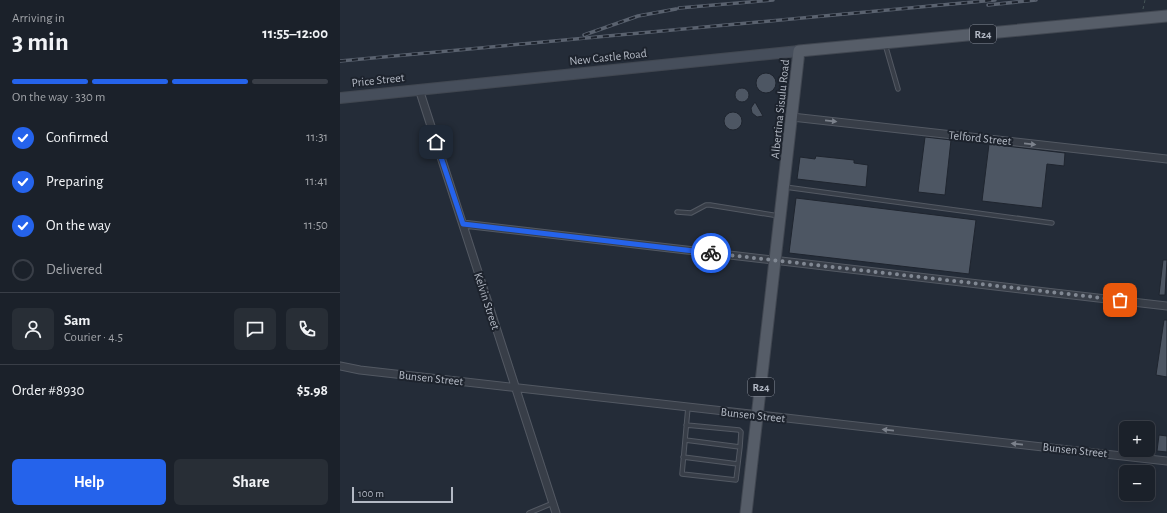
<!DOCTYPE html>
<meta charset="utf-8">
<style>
body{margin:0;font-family:"Alegreya Sans",sans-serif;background:#282e36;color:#f1f3f6;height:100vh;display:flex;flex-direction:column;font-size:15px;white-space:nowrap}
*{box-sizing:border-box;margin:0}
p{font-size:13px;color:#a0a3a8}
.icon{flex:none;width:22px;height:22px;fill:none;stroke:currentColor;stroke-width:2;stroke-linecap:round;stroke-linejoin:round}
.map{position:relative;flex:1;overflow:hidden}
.drawer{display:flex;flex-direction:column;background:#1b212a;width:340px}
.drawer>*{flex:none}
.fabs{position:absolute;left:779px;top:421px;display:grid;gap:8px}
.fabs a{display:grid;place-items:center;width:36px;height:36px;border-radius:6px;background:#1b212a;box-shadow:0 4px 16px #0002,0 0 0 1px #393e47;font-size:20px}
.scale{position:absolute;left:12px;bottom:10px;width:101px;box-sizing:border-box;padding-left:4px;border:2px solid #b3b9c4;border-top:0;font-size:11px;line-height:14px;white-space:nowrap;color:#b3b9c4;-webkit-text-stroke:3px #1d232d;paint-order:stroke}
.pin{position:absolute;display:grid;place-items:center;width:34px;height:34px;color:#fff;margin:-17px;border-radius:8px;box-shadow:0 2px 6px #0006}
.courier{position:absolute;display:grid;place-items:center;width:40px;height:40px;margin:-20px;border:3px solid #2563eb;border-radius:50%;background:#fff;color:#222;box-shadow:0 1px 5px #0007}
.head em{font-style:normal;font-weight:600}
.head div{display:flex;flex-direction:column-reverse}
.head{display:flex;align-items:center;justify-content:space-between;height:68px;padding:0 12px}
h1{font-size:26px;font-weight:600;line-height:30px}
.bar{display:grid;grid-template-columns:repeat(4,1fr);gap:6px 4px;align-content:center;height:48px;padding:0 12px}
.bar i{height:5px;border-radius:3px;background:#393e47}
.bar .current{background:#2563eb}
.bar p{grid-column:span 4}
.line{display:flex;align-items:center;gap:10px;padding:0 12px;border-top:1px solid #393e47}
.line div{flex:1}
.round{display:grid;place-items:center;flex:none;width:42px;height:42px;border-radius:6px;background:#282e36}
ol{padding:0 12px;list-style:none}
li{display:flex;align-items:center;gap:12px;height:44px}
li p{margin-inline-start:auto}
li .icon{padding:4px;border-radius:50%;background:#2563eb;color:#fff;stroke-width:4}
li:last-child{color:#a0a3a8}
li i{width:22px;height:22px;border:2px solid #393e47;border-radius:50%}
.cta{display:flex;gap:8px;margin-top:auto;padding:8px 12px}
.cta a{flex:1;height:46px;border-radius:6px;background:#2563eb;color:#fff;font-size:16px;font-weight:600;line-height:46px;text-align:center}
.cta a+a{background:#282e36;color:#f1f3f6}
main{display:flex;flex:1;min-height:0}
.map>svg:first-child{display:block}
</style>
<main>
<section class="drawer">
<div class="head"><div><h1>3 min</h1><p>Arriving in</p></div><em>11:55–12:00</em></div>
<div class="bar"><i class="current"></i><i class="current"></i><i class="current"></i><i></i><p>On the way · 330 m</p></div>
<ol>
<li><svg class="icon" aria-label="check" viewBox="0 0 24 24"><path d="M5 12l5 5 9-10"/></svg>Confirmed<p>11:31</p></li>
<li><svg class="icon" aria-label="check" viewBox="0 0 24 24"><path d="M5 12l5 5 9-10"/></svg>Preparing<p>11:41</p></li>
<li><svg class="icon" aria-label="check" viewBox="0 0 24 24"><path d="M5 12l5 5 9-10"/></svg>On the way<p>11:50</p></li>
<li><i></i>Delivered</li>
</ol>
<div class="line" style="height:72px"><a class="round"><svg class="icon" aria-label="person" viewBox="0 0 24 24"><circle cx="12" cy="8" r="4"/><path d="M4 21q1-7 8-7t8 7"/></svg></a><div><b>Sam</b><p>Courier · 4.5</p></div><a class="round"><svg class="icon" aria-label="chat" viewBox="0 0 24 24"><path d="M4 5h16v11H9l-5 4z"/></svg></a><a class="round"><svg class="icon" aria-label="phone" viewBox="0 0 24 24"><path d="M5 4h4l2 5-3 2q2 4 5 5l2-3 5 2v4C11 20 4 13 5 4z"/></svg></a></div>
<div class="line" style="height:52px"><div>Order #8930</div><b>$5.98</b></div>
<div class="cta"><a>Help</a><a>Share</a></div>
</section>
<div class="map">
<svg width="827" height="513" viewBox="0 0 827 513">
<rect width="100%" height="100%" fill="#242c38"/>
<!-- building -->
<path fill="#4d5663" stroke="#1f252f" d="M416 83a10 10 0 1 1 20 0a10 10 0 1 1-20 0Z
M395 95a7 7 0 1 1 14 0a7 7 0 1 1-14 0Z
M415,102L423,116L417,117L412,113L411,108Z
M384 121a9 9 0 1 1 18 0a9 9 0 1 1-18 0Z
M585,137L611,140L605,195L578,192Z
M649,144L725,153L724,166L707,164L702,208L642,201Z
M476,156L514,160V163L528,165L526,187L457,179L460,157L475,159Z
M456,198L636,220L629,274L449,253Z
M823,260H827L825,295H819Z
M824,320H827V377L816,375Z
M819,435L827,436V452L817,451Z"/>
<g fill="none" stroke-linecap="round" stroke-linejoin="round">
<!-- lane casing -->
<g stroke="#535963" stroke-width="5.5">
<path id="lane" d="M545,44L558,89
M445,187L712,223
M337,212L351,213L366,205H370L439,216
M348,407L342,474L396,480L400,447
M345,440L400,447L401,432L399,430L346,425
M343,457L398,464
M189,513L213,503"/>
</g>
<!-- street casing -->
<g stroke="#535963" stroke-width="9">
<path id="street" d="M79,89L216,513
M452,117L827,159
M123,224L827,306
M0,366L20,370L827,461"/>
</g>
<!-- secondary casing -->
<g stroke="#414751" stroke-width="12">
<path id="secondary" d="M0,98L459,51"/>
</g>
<!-- primary casing -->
<g stroke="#414751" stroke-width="13">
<path id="primary" d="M406,513L459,51L827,16"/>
</g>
<!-- path -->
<path stroke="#465658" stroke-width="1" stroke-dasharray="3 3" stroke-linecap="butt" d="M803,9L805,0"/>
<!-- lane -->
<use href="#lane" stroke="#383e48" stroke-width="3.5"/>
<!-- street -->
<use href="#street" stroke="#383e48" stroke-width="7"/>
<!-- secondary -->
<use href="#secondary" stroke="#464e5b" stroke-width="10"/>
<!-- primary -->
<use href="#primary" stroke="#565d68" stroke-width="11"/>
<!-- rail casing -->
<g stroke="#5a626f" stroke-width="3.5">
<path id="rail" d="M648,5L696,0
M339,8L433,0
M244,35L298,16L336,9
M0,61L655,0"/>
</g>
<!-- rail -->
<use href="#rail" stroke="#1d232d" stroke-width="2" stroke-dasharray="6" stroke-linecap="butt"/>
</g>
<!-- one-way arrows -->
<defs><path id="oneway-solid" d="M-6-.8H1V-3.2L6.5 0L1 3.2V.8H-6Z"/></defs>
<g fill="#7c828c">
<use href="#oneway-solid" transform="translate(491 121) rotate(6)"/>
<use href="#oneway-solid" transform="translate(690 144) rotate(6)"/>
<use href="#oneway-solid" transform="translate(548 430) rotate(-174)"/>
<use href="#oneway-solid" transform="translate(677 444) rotate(-174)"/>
</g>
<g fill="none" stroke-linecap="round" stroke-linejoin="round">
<!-- done -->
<path stroke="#818893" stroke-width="4" stroke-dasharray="0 7.2" d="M371,253L780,300"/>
<!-- route -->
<path stroke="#2563eb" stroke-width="5" d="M96,142L123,224L371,253"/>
</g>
<g text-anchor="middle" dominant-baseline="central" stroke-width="4" stroke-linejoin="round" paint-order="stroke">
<!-- shield labels -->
<g fill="#1d232d" stroke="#868c97" stroke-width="1">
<rect x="630" y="25" width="26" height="18" rx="3"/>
<rect x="408" y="378" width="26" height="18" rx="3"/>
</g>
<g font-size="11" font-weight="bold" fill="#b3b9c4">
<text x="643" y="34">R24</text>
<text x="421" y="387">R24</text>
</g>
<!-- street labels -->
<g font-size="12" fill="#b3b9c4" stroke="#1d232d">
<text transform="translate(268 57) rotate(-6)">New Castle Road</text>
<text transform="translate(38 80) rotate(-6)">Price Street</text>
<text transform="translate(440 109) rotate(-84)">Albertina Sisulu Road</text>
<text transform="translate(640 138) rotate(6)">Telford Street</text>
<text transform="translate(147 301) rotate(72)">Kelvin Street</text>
<text transform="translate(91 378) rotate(6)">Bunsen Street</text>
<text transform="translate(413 415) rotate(6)">Bunsen Street</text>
<text transform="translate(735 450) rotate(6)">Bunsen Street</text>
</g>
</g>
</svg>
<div class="fabs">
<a>+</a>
<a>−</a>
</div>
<div class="scale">100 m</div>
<div class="pin" style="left:780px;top:300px;background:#ea580c"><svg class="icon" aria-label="bag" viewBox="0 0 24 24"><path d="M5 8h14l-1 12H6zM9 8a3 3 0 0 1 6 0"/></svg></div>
<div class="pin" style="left:96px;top:142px;background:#1f2937"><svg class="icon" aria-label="home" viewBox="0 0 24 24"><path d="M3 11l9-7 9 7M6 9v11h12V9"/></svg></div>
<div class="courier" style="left:371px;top:253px"><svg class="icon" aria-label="bike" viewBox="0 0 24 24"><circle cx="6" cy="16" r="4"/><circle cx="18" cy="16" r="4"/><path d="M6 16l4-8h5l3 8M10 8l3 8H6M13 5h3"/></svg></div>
</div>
</main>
